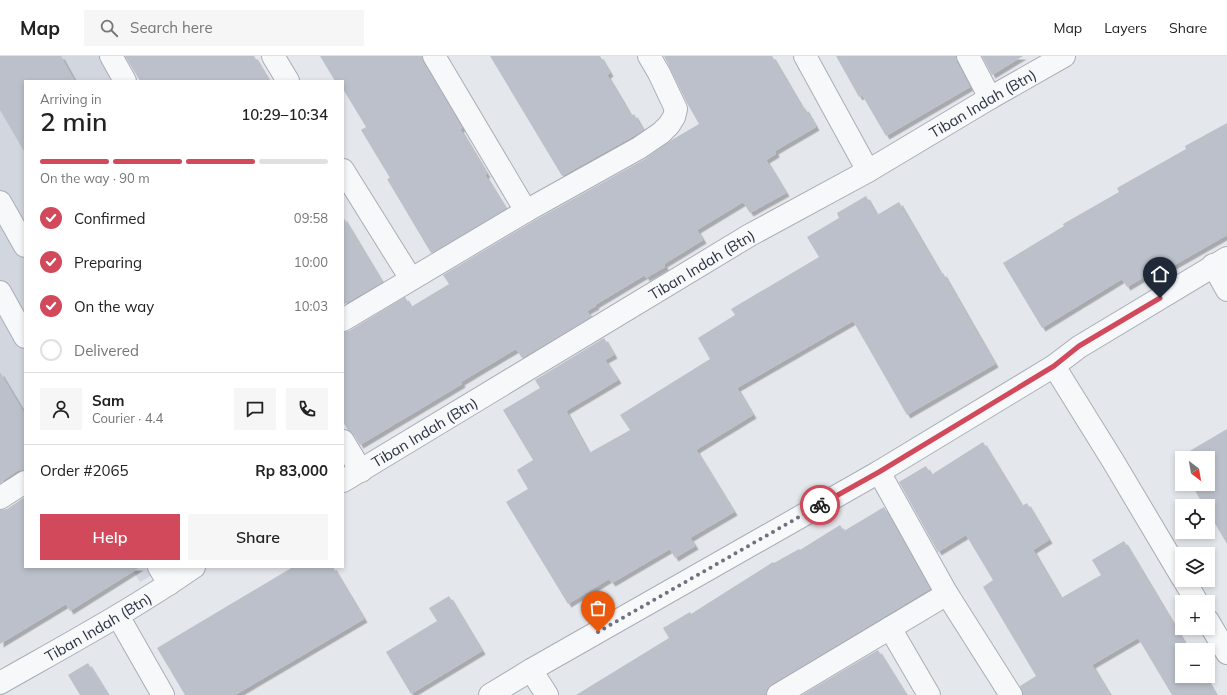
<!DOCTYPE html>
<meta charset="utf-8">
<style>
body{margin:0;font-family:Mulish,sans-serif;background:#f6f6f6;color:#222;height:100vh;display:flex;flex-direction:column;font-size:15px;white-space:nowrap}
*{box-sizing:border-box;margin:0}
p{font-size:13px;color:#767676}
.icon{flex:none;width:22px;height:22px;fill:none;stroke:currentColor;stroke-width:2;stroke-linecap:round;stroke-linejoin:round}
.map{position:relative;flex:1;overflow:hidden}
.panel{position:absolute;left:24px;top:24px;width:320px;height:488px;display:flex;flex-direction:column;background:#fff;border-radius:0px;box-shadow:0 2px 6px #0003}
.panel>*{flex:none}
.needle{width:26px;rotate:149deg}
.tools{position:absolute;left:1175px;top:395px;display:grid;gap:8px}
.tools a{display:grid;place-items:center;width:40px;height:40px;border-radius:0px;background:#fff;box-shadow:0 2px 6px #0003;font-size:20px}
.pin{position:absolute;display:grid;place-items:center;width:34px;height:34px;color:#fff;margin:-41px -17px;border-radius:50% 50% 50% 0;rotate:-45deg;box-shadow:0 0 4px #0007}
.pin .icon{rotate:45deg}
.courier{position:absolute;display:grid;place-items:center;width:40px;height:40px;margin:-20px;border:3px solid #d1495b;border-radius:50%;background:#fff;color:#222;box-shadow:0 1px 5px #0007}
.summary em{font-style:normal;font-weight:600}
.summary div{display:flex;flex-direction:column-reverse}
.summary{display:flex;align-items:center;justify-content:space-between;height:68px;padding:0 16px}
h1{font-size:26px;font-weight:600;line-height:30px}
.bar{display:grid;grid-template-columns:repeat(4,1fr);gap:6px 4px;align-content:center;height:48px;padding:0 16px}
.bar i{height:5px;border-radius:3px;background:#e0e0e0}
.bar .on{background:#d1495b}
.bar p{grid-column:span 4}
.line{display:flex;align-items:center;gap:10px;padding:0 16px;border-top:1px solid #e0e0e0}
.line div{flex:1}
.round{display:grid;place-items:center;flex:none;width:42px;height:42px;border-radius:0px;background:#f6f6f6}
ol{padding:0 16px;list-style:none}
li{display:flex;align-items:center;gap:12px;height:44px}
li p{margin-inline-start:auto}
li .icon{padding:4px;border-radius:50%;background:#d1495b;color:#fff;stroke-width:4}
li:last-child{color:#767676}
li i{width:22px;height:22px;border:2px solid #e0e0e0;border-radius:50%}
.button{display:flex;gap:8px;margin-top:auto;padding:8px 16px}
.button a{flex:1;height:46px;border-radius:0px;background:#d1495b;color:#fff;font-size:16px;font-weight:600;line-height:46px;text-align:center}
.button a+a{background:#f6f6f6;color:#222}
header{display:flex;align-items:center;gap:24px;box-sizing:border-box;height:56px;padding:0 20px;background:#fff;border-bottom:1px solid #e0e0e0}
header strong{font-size:19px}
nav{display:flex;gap:22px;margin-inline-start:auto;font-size:14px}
.search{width:280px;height:36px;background:#f6f6f6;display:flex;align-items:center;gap:10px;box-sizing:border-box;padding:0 14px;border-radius:0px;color:#767676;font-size:15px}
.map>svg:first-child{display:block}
</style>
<header>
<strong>Map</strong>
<div class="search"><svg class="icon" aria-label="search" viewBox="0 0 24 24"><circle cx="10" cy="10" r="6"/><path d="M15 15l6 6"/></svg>Search here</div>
<nav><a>Map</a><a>Layers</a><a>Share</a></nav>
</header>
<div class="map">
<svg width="1227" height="639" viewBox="0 0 1227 639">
<defs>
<filter id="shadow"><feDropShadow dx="3.5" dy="3.5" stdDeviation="0" flood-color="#0004"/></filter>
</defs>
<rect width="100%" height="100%" fill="#e4e7ec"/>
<!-- built -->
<path fill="#d2d6de" d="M0,0H101L116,25H25V431L0,446Z
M131,511H166L140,526Z"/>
<!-- building -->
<path fill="#bbc0ca" filter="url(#shadow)" d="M0,0H61L75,25H25V97L0,54Z
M125,0H254L269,25H140Z
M320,0H422L423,6L462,72L460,73L487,118L485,119L506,153L431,197L387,123L390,122L361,74L366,71L343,33V25H335Z
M490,0H600L610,17L607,19L620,41L631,60L634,58L643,74L632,81L562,120Z
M664,0H772L803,53L805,52L816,71L775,95L776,98L766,104L786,137L750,157L743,146L697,174L703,184L664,208L665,211L646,222L645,219L595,249L596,250L587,255L591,261L522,302L516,293L461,326L462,328L360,389L354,379L348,374L343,366V276L349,275L405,241L411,251L449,228L443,219L532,166L645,103L670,85L699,68L687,47Z
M836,0H956L957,6L970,31L886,80L862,39L859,41Z
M982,0H1023L992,19Z
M1227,67V179L1164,215L1161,211L1127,231L1122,223L1042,272L1003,207L1064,170L1063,168L1119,136L1117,132L1186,93L1185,90Z
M866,140L877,159L899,146L941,218L943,217L995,308L907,359L853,265L737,332L753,359L696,394L734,456L690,482L695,490L675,502L670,493L612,527L609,523L568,548L506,446L528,433L517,414L533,404L503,354L540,332L535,324L604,282L614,299L605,304L618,324L566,355L589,397L630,374L620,359L710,303L698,282L735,259L731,253L819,201L807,181L839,162L837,157Z
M343,161L382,226L343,249Z
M0,316L25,358V414L18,415L0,427Z
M1227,373V488L1208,456V450H1204L1191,428H1208V402H1182V413L1176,403Z
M983,386L1022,450L1027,447L1049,484L1033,494L1061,542L1101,519L1092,504L1124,485L1189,594H1182V620H1205L1216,639H1172L1138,582L1092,609L1110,639H1023L1020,630L1036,620L983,531L993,524L966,479L938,496L899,426L926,410L931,419Z
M25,441V511H140L70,555L66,548L0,588V454L7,453Z
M884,451L930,533L772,628L767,633L766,639H576L669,582L663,572L690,556L691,558L773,506L774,507L799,493L800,494L840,469L844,475Z
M293,511H333L364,563L235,639H185L157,592Z
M449,540L482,595L411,638L386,596L437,565L429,552Z
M878,594L906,639H802Z
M88,607L108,639H80L68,619Z"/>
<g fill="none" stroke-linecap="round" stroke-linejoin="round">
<!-- street casing -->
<g stroke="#a9aeb7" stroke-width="24">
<g id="street">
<path d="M111,0L125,25"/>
<path d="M273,0L288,25"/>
<path d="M434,0L526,155"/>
<path d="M805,0L868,115"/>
<path d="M968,0L990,42"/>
<path d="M343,114L411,223"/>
<path d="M0,146L25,190"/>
<path d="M1213,209L1227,234"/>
<path d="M0,236L25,281"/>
<path d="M343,264L526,155L639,92L661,77L669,69L674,61L676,53L659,17L649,0"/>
<path d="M1054,310L1113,405L1182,521"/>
<path d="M343,385L361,415"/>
<path d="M879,416L1054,310L1079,291L1227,202"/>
<path id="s1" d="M343,425L750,179L868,115L990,42L1064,0"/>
<path d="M0,442L25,426"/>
<path d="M159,511L169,528"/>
<path d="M1184,524L1197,546"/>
<path d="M118,560L163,639"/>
<path d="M1208,565L1227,597"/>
<path d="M890,572L929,639"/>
<path d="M531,614L547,639"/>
<path id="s2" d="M0,627C65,590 132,554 194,511"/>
<path d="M490,639L531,614L879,416L947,538L1011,639"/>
<path d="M778,639L947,538"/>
</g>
</g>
<!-- street -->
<use href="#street" stroke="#f7f8fa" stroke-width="22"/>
</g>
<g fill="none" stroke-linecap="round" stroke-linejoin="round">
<!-- done -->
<path stroke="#6c737f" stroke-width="4" stroke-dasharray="0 7.2" d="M598,576L820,449"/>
<!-- route -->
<path stroke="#d1495b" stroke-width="5" d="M820,449L879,416L1054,310L1079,290L1160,242"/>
</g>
<g text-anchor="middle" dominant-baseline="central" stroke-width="4" stroke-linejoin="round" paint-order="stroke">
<!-- street labels -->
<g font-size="15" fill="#2b3445" stroke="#f4f6f9">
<text stroke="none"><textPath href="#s1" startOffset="743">Tiban Indah (Btn)</textPath></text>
<text stroke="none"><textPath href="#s1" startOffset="419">Tiban Indah (Btn)</textPath></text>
<text stroke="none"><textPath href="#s1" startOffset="95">Tiban Indah (Btn)</textPath></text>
<text stroke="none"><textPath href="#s2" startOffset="113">Tiban Indah (Btn)</textPath></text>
</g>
</g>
</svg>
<div class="tools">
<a><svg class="needle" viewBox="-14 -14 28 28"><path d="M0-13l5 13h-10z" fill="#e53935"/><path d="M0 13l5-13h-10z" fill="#767676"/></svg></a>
<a><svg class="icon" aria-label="locate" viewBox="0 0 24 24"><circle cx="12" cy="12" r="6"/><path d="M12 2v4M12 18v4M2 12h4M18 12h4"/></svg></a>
<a><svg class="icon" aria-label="layers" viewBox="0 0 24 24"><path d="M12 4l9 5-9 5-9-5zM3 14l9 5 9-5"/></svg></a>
<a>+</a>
<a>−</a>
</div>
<div class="pin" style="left:598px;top:576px;background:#ea580c"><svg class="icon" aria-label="bag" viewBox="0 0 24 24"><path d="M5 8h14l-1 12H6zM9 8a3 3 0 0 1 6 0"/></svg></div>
<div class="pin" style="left:1160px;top:242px;background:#1f2937"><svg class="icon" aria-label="home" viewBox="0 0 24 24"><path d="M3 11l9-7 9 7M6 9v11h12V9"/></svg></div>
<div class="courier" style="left:820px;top:449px"><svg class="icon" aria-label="bike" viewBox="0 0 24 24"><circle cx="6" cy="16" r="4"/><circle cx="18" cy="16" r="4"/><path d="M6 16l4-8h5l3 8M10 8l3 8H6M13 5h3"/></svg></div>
<section class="panel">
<div class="summary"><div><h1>2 min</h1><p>Arriving in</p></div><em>10:29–10:34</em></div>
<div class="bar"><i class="on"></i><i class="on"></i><i class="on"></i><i></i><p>On the way · 90 m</p></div>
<ol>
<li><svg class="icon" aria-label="check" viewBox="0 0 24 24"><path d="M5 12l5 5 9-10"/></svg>Confirmed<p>09:58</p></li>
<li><svg class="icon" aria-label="check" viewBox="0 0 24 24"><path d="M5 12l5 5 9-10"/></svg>Preparing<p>10:00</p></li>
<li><svg class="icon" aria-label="check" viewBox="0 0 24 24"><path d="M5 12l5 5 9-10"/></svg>On the way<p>10:03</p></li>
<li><i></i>Delivered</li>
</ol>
<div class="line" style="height:72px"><a class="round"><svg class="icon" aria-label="person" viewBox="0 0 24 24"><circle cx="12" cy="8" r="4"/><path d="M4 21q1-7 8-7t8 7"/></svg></a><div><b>Sam</b><p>Courier · 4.4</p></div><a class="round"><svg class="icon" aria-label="chat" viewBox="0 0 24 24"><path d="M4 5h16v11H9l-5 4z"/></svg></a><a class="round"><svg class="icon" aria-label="phone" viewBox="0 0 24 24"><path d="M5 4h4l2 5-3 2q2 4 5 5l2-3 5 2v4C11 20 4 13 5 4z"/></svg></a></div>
<div class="line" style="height:52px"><div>Order #2065</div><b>Rp 83,000</b></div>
<div class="button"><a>Help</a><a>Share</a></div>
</section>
</div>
